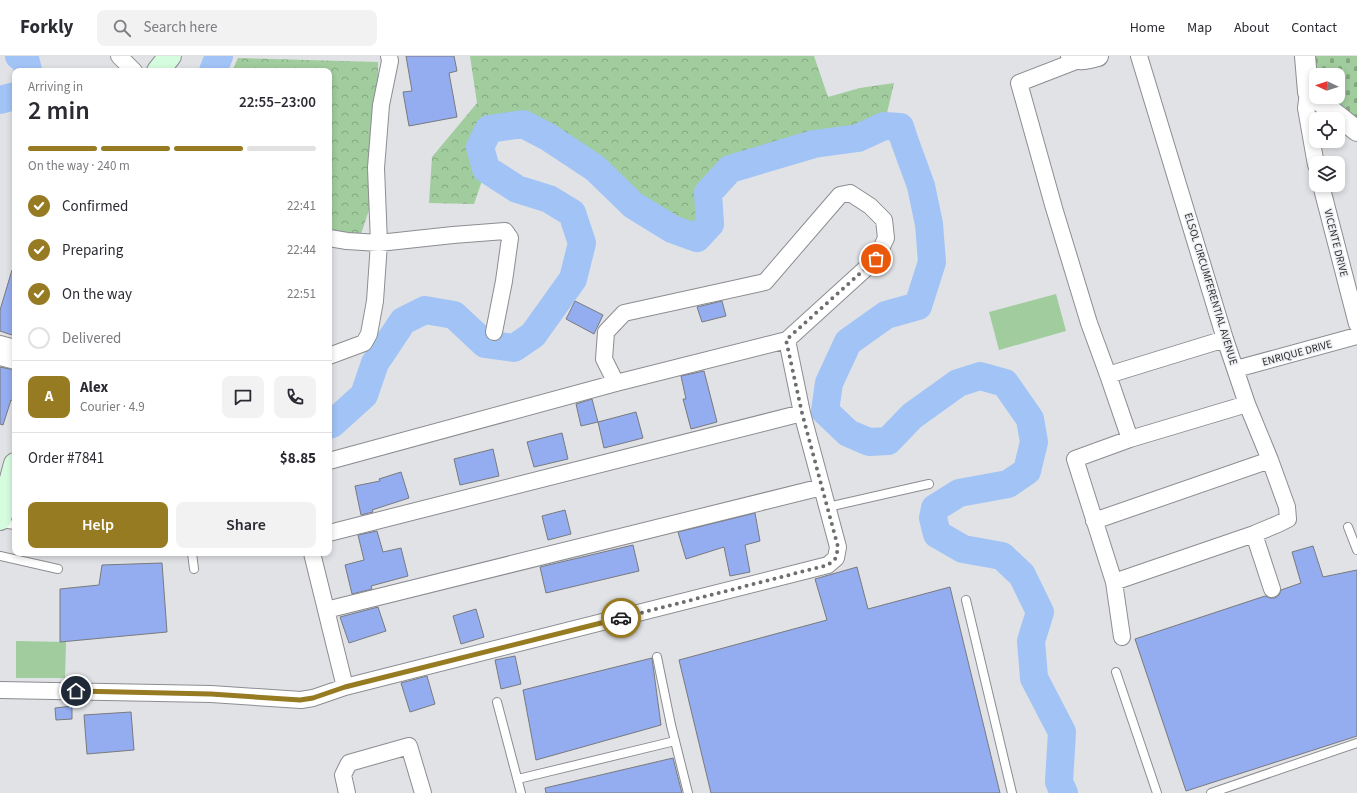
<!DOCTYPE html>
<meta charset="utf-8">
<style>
body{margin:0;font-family:"Source Sans 3",sans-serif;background:#f2f2f3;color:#2b2b33;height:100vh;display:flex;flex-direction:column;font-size:15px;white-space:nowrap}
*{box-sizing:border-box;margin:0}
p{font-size:13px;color:#7c7c81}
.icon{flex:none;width:22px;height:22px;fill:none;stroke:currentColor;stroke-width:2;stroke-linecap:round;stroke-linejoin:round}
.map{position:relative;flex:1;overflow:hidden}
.drawer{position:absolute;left:12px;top:12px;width:320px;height:488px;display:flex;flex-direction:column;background:#fff;border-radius:8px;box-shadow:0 2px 6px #0003}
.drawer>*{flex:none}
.needle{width:26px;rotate:274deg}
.controls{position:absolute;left:1309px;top:12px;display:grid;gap:8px}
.controls a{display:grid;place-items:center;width:36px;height:36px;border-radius:8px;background:#fff;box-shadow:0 2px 6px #0003;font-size:20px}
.pin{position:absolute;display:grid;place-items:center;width:34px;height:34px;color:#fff;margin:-17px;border:2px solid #fff;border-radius:50%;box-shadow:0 1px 4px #0007}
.courier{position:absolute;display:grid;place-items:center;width:40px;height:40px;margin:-20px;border:3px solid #967b23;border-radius:50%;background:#fff;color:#222;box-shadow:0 1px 5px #0007}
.headline em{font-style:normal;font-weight:600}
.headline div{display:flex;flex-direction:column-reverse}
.headline{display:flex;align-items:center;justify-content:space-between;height:68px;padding:0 16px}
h1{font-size:26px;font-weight:600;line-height:30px}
.bar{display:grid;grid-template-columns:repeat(4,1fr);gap:6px 4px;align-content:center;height:48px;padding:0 16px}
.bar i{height:5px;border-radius:3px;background:#e1e1e2}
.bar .on{background:#967b23}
.bar p{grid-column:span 4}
.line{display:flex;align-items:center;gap:10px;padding:0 16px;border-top:1px solid #e1e1e2}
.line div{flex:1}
.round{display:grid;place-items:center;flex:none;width:42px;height:42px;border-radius:8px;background:#f2f2f3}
ol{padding:0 16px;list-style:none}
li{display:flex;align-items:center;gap:12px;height:44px}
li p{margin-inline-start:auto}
li .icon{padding:4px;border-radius:50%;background:#967b23;color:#fff;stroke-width:4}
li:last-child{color:#7c7c81}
li i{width:22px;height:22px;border:2px solid #e1e1e2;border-radius:50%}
.button{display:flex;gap:8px;margin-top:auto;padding:8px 16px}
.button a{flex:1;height:46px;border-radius:8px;background:#967b23;color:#fff;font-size:16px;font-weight:600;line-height:46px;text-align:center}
.button a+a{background:#f2f2f3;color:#2b2b33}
header{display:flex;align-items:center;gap:24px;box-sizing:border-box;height:56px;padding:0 20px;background:#fff;border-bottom:1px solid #e1e1e2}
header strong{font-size:19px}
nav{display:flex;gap:22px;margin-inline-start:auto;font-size:14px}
.search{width:280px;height:36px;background:#f2f2f3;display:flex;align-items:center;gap:10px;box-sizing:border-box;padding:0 14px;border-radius:8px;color:#7c7c81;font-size:15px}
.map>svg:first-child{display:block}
</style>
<header>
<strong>Forkly</strong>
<div class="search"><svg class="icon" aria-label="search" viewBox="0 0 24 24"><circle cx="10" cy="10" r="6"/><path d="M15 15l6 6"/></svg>Search here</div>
<nav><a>Home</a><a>Map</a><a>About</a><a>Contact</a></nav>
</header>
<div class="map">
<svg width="1357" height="737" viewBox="0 0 1357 737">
<defs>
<pattern id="forest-crowns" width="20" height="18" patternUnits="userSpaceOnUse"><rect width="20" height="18" fill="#a1cc9d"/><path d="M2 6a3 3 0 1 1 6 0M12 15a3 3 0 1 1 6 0" fill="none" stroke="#84a681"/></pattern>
<pattern id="cemetery-stones" width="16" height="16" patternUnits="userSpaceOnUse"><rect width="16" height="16" fill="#a1cc9d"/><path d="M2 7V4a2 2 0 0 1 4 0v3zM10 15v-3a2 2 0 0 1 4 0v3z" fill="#84a681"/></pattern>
</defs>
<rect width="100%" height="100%" fill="#e0e2e6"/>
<!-- forest -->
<path fill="url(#forest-crowns)" d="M470,0H814L828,41L860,32L894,27L884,70L858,82L814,88L730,113L708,137L710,168L697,182L672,173L633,149L595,112L548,81L523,68L489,73L480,91L486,113L474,148L429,147L432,101L477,47Z
M238,2L378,6V49L372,145L360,181L329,180V15H232Z"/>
<!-- cemetery -->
<path fill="url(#cemetery-stones)" d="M1315,0H1357V63L1327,41H1338V19H1316Z"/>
<!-- pitch -->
<path fill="#a1cc9d" d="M1056,238L1066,275L999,294L989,256Z
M16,585L66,586L65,622H16Z"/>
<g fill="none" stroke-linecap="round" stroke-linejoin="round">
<!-- river -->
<path stroke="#a1c3f6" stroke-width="28" d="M19,0L25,2L28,15
M213,15L219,0
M0,44L15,40
M329,369L332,368L364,339L375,307L403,265L425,254L454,259L485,288L514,292L533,279L573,223L582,187L572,157L549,143L517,133L486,113L480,91L489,73L523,68L548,81L595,112L633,149L672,173L697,182L710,168L708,137L730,113L814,88L858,82L884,70L900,71L905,86L921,130L929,168L932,206L918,250L886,259L848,286L829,327L825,355L848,377L869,386L888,385L912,360L958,327L980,320L1005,327L1030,363L1034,386L1027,415L1008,428L959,437L935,452L933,462L937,478L963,493L1002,500L1022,519L1040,556L1031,585L1034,622L1062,676L1059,726L1064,737"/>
</g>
<!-- building -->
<path fill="#94acf0" stroke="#797a7e" d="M406,0H454L457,15L449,17L457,61L409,70L403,36L412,35Z
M12,214L15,215V280L0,275V254Z
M575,245L603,259L594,278L566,263Z
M722,245L726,260L702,266L697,251Z
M0,311L15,314V346L11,344L3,369L0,368Z
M704,315L717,366L691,373L683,343H686L681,320Z
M592,343L598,366L581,370L576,348Z
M636,356L643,382L604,392L598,366Z
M562,377L568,403L534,411L527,386Z
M493,393L499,420L460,429L454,403Z
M401,416L409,442L372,454L373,456L361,459L355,430L380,425L379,423Z
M565,454L571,478L548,484L542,460Z
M755,457L760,485L745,489L750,516L730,520L724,491L686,503L678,476Z
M377,475L383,496L401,492L408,520L371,530L372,533L352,538L345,509L364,504L358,479Z
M633,489L639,515L546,537L540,511Z
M1313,490L1323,521L1357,514V680L1186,735L1135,583L1265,540L1270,542H1275L1279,539L1281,534L1301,527L1292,496Z
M162,507L167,576L60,586V533L99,529L102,509Z
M857,511L868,553L950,531L1000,737H711L679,604L827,564L815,523Z
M378,551L386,575L349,587L340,561Z
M476,553L484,581L461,588L453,560Z
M515,600L521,628L501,633L495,604Z
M652,602L661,669L536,704L523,634Z
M427,620L435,648L410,656L401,627Z
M72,650V663L56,664L55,652Z
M131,656L134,694L87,698L84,659Z
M673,702L682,737H546L545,732Z"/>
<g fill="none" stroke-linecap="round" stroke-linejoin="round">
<!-- service casing -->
<g stroke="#8c8d91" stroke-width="10">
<path id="service" d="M828,451L929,428
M0,467L15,469
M1348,471L1357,494
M192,497L194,513
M0,500L58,513
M966,544L1012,737
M657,601L671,669L688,737
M1116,616L1157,737
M497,646L521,737
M518,723L675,685
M1211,737L1357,687"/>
</g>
<!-- minor casing -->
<g stroke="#8c8d91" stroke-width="18">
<path id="minor" d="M119,0L134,15
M1081,3L1019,27L1054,152L1089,267L1108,319L1130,383
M1308,36L1306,52L1316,109
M1321,129L1357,268
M329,182L347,185L379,187L453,179L505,175L510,182L504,225L494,276
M0,288L15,292
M329,300L364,287L369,278L375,245L379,187L376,112L381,49L390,5L389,0
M0,301L15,305
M1236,313L1357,280
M1108,319L1225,283
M616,327L604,303L606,276L624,257L765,226L840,139L850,137L870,150L884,164L886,182L876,203L787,284
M1094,465L1270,404
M329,477L802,357
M1254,478L1272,533
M312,497L345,631
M1114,526L1254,478L1278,468L1288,463L1287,451L1270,404L1247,348L1225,283L1139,0
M326,554L822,431
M1122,581L1114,526L1075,403L1130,383L1247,348
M0,634L211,638L301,644L313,642L345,631L828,509L836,502L838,491L802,357L787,284L616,327L329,405
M347,737L343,719L349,707L409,690L423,737"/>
</g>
<!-- tertiary casing -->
<g stroke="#8c8d91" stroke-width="22">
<path id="tertiary" d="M1071,0C1078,6 1089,2 1098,0
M1305,0L1308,36L1357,75"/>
</g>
<!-- secondary casing -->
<g stroke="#8c8d91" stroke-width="24">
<path id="secondary" d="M158,15L170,0
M0,463L15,408"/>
</g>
<!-- service -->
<use href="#service" stroke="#fff" stroke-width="8"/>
<!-- minor -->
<use href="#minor" stroke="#fff" stroke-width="16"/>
<!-- tertiary -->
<use href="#tertiary" stroke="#fff" stroke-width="20"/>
<!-- secondary -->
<use href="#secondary" stroke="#d6fcdf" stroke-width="22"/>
</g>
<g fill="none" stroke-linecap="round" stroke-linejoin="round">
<!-- done -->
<path stroke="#6d6e70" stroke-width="4" stroke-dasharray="0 7.2" d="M621,562L828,509L836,502L838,491L802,357L786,284L876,203"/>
<!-- route -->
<path stroke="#967b23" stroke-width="5" d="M76,635L211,638L300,644L313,642L345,631L621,562"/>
</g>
<g text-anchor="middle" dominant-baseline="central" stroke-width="3" stroke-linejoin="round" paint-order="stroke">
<!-- street labels -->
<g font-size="11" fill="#2f3031" stroke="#eeeff3">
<text transform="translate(1336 187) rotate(76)">VICENTE DRIVE</text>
<text transform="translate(1211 233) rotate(73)">ELSOL CIRCUMFERENTIAL AVENUE</text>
<text transform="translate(1297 297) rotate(-15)">ENRIQUE DRIVE</text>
</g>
</g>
</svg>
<div class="controls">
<a><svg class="needle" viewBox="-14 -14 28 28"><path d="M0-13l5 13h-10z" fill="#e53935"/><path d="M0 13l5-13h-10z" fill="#7c7c81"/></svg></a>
<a><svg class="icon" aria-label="locate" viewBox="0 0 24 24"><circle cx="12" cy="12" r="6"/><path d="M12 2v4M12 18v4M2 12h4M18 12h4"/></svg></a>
<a><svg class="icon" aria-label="layers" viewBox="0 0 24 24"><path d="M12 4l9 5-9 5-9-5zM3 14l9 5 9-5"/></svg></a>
</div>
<div class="pin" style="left:876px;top:203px;background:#ea580c"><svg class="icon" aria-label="bag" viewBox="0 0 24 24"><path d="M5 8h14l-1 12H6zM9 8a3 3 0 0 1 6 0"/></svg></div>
<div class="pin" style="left:76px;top:635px;background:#1f2937"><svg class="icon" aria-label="home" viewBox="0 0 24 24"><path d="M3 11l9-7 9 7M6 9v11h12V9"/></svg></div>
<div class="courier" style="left:621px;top:562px"><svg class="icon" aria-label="car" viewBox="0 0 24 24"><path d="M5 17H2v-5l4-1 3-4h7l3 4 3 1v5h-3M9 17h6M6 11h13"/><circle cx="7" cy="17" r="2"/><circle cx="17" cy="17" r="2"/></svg></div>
<section class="drawer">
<div class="headline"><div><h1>2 min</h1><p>Arriving in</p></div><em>22:55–23:00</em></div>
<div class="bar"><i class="on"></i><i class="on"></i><i class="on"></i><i></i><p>On the way · 240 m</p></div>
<ol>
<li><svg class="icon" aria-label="check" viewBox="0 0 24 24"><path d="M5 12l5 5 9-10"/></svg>Confirmed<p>22:41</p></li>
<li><svg class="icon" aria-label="check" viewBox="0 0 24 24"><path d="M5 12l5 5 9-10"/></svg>Preparing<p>22:44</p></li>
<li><svg class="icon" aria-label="check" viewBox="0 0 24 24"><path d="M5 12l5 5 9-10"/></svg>On the way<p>22:51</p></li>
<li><i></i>Delivered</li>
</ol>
<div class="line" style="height:72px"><b class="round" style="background:#967b23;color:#fff">A</b><div><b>Alex</b><p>Courier · 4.9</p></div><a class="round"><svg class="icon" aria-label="chat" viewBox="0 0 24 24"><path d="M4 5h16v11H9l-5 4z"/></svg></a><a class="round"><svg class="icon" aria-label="phone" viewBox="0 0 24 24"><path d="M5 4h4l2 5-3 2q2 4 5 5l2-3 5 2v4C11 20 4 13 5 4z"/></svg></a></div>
<div class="line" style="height:52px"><div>Order #7841</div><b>$8.85</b></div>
<div class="button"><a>Help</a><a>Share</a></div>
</section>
</div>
